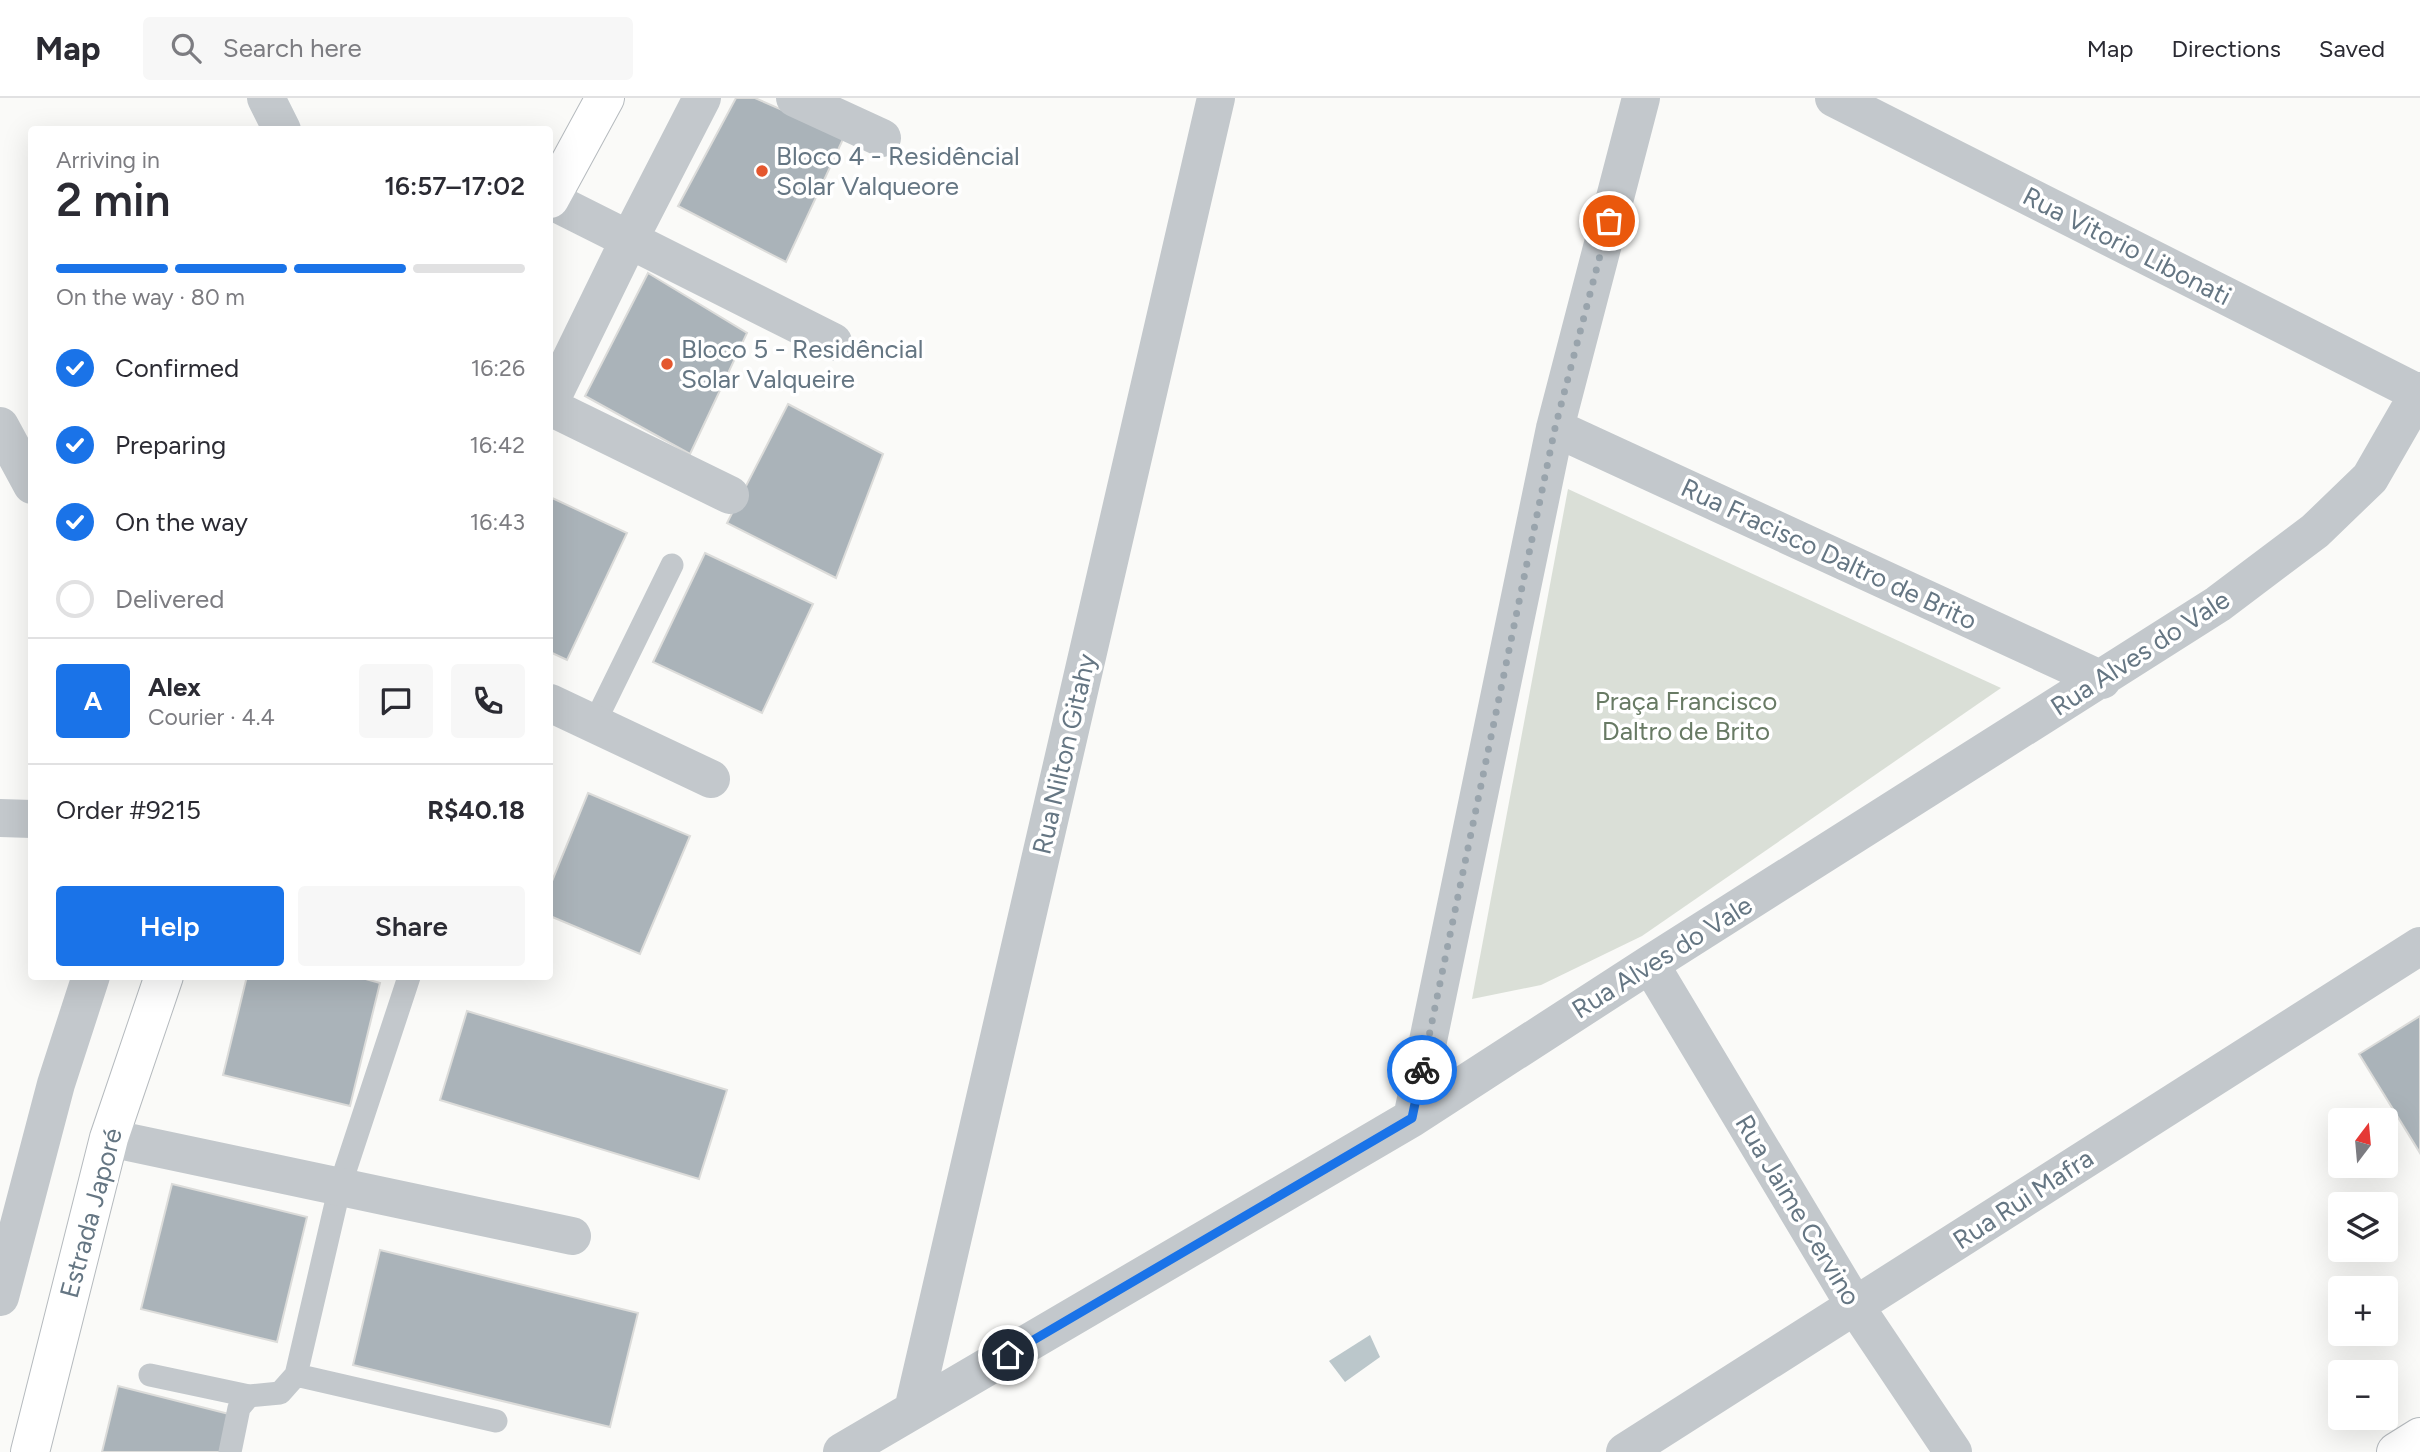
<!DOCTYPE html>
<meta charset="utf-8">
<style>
body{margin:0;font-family:Figtree,sans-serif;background:#f7f7f7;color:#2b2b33;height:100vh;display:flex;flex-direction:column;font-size:26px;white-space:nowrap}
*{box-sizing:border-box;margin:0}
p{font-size:23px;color:#7c7c81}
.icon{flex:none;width:38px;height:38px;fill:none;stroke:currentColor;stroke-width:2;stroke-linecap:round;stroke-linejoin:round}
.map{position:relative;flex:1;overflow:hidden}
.details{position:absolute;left:28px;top:28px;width:525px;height:854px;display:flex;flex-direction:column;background:#fff;border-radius:7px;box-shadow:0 7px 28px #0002}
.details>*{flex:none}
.needle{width:46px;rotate:16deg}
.fabs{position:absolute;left:2328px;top:1010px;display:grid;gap:14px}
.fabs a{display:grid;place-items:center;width:70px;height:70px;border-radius:7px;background:#fff;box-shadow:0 7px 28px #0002;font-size:35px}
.pin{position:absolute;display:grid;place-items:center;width:60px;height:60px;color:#fff;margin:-30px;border:4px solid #fff;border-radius:50%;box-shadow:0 2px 7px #0007}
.courier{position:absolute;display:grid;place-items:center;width:70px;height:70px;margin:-35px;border:5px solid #1a73e8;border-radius:50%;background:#fff;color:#222;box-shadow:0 2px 9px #0007}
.summary em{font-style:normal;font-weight:600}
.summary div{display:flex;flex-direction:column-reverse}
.summary{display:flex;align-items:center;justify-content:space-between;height:119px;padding:0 28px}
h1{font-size:46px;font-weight:600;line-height:52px}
.bar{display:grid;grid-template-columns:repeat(4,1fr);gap:10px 7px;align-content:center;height:84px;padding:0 28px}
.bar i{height:9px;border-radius:5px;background:#e1e1e2}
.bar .selected{background:#1a73e8}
.bar p{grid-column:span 4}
.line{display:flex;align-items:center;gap:18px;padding:0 28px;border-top:2px solid #e1e1e2}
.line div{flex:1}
.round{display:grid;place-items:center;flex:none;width:74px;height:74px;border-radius:7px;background:#f7f7f7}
ol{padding:0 28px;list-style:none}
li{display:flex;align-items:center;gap:21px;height:77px}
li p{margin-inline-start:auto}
li .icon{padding:7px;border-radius:50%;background:#1a73e8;color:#fff;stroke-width:4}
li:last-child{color:#7c7c81}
li i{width:38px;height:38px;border:4px solid #e1e1e2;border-radius:50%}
.action{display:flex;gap:14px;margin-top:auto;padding:14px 28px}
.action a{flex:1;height:80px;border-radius:7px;background:#1a73e8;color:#fff;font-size:28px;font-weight:600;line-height:80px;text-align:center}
.action a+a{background:#f7f7f7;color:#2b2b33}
header{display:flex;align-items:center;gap:42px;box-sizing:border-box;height:98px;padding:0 35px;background:#fff;border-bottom:2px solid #e1e1e2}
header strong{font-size:33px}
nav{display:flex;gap:38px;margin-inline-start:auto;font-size:24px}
.search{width:490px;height:63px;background:#f7f7f7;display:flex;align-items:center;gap:18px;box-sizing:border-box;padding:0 24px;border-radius:7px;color:#7c7c81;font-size:26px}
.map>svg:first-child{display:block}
</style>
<header>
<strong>Map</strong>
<div class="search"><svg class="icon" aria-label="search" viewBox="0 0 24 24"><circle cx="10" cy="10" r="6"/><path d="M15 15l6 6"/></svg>Search here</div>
<nav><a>Map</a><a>Directions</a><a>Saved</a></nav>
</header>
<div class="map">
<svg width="2420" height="1354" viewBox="0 0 2420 1354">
<rect width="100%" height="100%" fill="#fafaf8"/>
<!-- green -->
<path fill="#dadfd7" d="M1568,391L2001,590L1642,838L1541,887L1472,901Z"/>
<!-- water -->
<path fill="#bbc7cb" d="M1370,1237L1380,1259L1345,1284L1329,1263Z"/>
<!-- building -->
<path fill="#aab3b9" stroke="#dcdcda" stroke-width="2" d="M736,0H755L844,39L786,164L678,108Z
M648,175L747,235L690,356L585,298Z
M788,306L883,356L836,480L727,425Z
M550,399L627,435L567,562L550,554Z
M705,455L813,506L762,615L653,564Z
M588,695L690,738L640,856L550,818V788Z
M247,878H355L380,885L350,1008L223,977Z
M467,913L727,992L699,1081L440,1002Z
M2420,918V1055L2359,956Z
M172,1086L307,1119L277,1244L141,1211Z
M380,1152L638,1215L610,1329L353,1267Z
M118,1288L229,1316L220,1354H102Z"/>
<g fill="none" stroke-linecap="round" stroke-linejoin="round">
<!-- primary casing -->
<g stroke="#b5babe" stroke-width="40">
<path id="primary" d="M550,101L605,0
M30,1354L109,1040L164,878
M2396,1354L2420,1339"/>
</g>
<!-- service -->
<path stroke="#c3c8cc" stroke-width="23" d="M594,626L672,467
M150,1277L249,1298
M296,1277L496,1323
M230,1354L239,1310L249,1298L280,1295L296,1277L340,1088L409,879"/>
<!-- minor -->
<path stroke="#c3c8cc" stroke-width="38" d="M266,0L282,32
M795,0L882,40
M1834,0L2420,296
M550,102L833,244
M550,304L629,142L702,0
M550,309L730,397
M0,328L32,387
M1555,330L2102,582
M550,605L711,681
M0,720L32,721
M1650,866L1855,1208L1953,1354
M1412,1020L1555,330L1641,0
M109,1040L572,1138
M0,1199L56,986L91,878
M913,1312L1216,0
M842,1354L1412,1020L1650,866L2218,506L2315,433L2370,380L2420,293
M1625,1354L2420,848"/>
<!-- primary -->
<use href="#primary" stroke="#fff" stroke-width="38"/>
</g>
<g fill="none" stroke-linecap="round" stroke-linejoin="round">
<!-- done -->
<path stroke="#99a4ac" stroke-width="7" stroke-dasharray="0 12.6" d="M1422,972L1555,330L1609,123"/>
<!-- route -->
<path stroke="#1a73e8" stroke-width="9" d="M1008,1257L1412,1020L1422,972"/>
</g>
<!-- markers -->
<g fill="#e4572e" stroke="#fff" stroke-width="2.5">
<circle cx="762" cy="73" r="7"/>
<circle cx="667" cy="266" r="7"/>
</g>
<g text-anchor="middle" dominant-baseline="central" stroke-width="7" stroke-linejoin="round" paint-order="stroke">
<!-- poi labels -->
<g font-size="26" fill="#657683" stroke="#fff" text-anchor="start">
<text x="776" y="58">Bloco 4 - Residêncial<tspan x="776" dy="30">Solar Valqueore</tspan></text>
<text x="681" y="251">Bloco 5 - Residêncial<tspan x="681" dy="30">Solar Valqueire</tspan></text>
</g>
<!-- street labels -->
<g font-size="26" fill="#657683" stroke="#fff">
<text transform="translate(2127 148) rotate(27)">Rua Vitorio Libonati</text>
<text transform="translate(1829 456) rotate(25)">Rua Fracisco Daltro de Brito</text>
<text transform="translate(2140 555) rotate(-33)">Rua Alves do Vale</text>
<text transform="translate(1064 656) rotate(-77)">Rua Nilton Gitahy</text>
<text transform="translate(1662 859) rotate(-32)">Rua Alves do Vale</text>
<text transform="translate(2023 1101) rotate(-33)">Rua Rui Mafra</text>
<text transform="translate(1798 1112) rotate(59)">Rua Jaime Cervino</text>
<text transform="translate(91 1115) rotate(-75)">Estrada Japoré</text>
</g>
<!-- park labels -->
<g font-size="26" fill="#687a64" stroke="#fff">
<text x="1686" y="603">Praça Francisco<tspan x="1686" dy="30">Daltro de Brito</tspan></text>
</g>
</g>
</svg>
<div class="fabs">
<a><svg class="needle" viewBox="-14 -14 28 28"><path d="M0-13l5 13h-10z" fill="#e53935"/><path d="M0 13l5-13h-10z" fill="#7c7c81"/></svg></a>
<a><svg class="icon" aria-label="layers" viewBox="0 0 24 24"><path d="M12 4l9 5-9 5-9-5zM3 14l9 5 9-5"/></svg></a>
<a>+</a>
<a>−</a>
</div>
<div class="pin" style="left:1609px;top:123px;background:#ea580c"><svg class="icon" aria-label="bag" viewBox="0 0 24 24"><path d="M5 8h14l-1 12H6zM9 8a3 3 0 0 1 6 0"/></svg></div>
<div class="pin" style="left:1008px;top:1257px;background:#1f2937"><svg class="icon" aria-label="home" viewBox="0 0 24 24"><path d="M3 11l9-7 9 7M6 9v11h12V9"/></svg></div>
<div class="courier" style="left:1422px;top:972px"><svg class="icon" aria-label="bike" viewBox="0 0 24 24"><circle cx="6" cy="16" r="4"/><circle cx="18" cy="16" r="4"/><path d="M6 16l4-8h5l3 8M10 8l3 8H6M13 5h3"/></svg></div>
<section class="details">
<div class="summary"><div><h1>2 min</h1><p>Arriving in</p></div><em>16:57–17:02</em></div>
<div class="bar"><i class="selected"></i><i class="selected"></i><i class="selected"></i><i></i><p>On the way · 80 m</p></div>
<ol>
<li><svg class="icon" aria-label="check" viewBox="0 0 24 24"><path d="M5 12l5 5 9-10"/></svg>Confirmed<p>16:26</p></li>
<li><svg class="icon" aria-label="check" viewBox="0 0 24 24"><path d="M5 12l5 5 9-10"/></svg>Preparing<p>16:42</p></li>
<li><svg class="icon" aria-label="check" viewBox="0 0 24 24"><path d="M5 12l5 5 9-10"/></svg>On the way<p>16:43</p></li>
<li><i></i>Delivered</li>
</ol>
<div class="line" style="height:126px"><b class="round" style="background:#1a73e8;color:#fff">A</b><div><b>Alex</b><p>Courier · 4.4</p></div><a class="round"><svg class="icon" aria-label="chat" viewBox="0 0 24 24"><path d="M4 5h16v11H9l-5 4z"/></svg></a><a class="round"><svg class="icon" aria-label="phone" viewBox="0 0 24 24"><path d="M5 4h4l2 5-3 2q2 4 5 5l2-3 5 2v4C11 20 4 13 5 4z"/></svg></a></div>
<div class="line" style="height:91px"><div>Order #9215</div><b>R$40.18</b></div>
<div class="action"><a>Help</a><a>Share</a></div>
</section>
</div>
